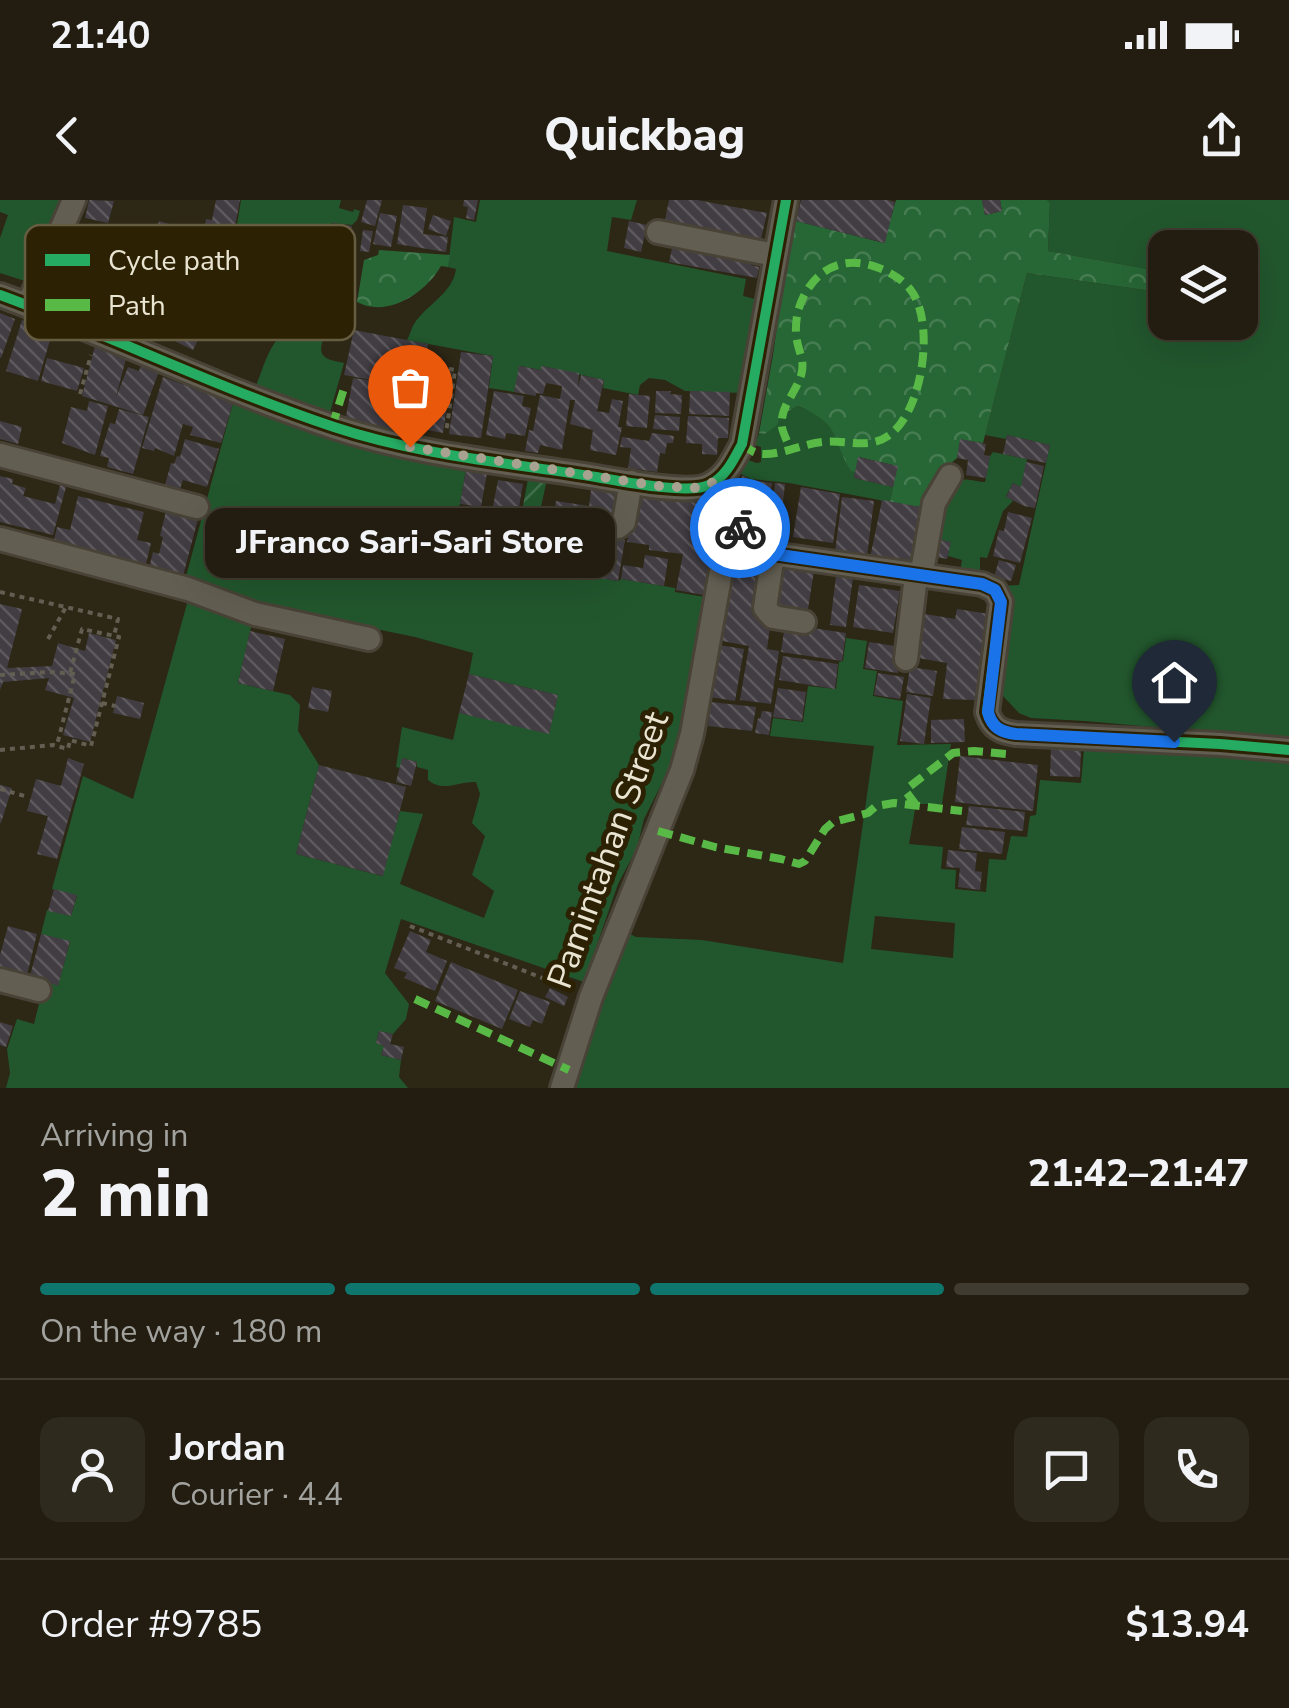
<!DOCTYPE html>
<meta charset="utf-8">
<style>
body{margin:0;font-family:"Nunito Sans",sans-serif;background:#2e2a1e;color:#f1f3f6;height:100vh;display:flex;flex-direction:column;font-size:38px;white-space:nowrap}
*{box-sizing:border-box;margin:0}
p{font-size:32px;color:#a2a29f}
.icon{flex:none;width:55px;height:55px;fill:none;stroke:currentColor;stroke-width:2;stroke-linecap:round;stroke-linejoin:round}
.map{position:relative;height:888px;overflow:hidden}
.drawer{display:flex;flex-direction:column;background:#221d10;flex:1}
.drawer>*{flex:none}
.fabs{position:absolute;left:1148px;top:30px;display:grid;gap:20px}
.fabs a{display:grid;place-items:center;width:110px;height:110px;border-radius:20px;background:#221d10;box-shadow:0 10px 40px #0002,0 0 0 2px #3f3b30;font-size:50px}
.pin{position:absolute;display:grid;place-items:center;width:85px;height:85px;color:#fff;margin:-102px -42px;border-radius:50% 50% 50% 0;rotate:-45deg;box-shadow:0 0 10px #0007}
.pin .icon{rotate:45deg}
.courier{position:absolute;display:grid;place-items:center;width:100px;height:100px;margin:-50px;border:8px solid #1a73e8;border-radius:50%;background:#fff;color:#222;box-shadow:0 2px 12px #0007}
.bubble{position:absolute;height:70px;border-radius:20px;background:#221d10;box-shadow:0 10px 40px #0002,0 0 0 2px #3f3b30;font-size:32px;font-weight:800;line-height:70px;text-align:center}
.summary em{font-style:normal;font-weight:800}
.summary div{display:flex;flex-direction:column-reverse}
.summary{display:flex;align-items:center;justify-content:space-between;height:170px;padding:0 40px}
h1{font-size:65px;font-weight:800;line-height:75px}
.bar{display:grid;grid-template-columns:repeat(4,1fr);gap:15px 10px;align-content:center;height:120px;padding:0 40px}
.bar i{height:12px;border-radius:8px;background:#3f3b30}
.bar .active{background:#0f766e}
.bar p{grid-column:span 4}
.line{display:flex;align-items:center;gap:25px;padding:0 40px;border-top:2px solid #3f3b30}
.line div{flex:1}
.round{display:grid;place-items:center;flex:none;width:105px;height:105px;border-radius:20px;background:#2e2a1e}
.status{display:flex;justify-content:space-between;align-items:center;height:70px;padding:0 50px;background:#221d10;direction:ltr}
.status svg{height:28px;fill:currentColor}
header{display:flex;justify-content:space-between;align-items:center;height:130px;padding:0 40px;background:#221d10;font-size:45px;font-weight:800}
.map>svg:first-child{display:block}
</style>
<div class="status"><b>21:40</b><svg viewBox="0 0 49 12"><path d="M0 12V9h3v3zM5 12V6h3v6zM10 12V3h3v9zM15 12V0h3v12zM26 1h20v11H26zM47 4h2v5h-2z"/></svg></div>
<header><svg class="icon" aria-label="back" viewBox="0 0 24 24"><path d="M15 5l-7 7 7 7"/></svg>Quickbag<svg class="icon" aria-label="share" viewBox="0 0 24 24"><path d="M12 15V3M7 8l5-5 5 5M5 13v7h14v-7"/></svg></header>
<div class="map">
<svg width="1289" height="888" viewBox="0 0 1289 888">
<defs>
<pattern id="forest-crowns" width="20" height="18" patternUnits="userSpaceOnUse" patternTransform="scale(2.5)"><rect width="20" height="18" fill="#276635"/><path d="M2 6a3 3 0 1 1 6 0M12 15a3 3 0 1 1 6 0" fill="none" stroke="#467c51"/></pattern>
<pattern id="garden-furrows" width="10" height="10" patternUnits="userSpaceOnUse" patternTransform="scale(2.5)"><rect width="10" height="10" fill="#22572d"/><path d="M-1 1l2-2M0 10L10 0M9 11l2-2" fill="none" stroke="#426f4b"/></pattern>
<pattern id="building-back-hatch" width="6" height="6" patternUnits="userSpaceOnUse" patternTransform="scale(2.5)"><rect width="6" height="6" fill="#413d43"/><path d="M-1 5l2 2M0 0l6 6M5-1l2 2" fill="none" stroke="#5d595d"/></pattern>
</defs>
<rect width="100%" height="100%" fill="#2d2716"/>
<!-- grass -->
<path fill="#22572d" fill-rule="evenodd" d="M0,0H62L29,75L25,81L0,73V38L8,15L0,12Z
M241,0H341L339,8L353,12L354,9L360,11L357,20L352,25L332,23L330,38L340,40L339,44L348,46L343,76L347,78L342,109L323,110L316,103C320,83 334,68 329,48L320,47C306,62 320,83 303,99L301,98L302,82L262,75L268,46L234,42Z
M480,0H637L631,20L612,17L607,51L746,79L743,96L755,99L742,193L685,191L665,180L649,178L640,185L638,195L603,188L604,180L542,166L541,170L520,166L514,192L489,188L493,156L407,140C409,137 412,127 414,124C427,104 453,93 456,69L448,67L454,17L476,22Z
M1047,0H1289V539L1085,521L1031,518L1019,513L1003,496L1001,486L1011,406L1002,386L1019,385L1050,245L1007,235L1006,239L985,235L1027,73L1165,93V122H1240V48H1165V78L1159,71L1048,51L1050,3Z
M309,122L328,124C320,150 313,158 344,163L329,216L256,186C267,158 274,125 309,122Z
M233,203L346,245L415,261L466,270L451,354L618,381L621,379L675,388V392L705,397L680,547L644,619L637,648L618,684L584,782L401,719L385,773L409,804L406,819L393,834L379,831L376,843L384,846L381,855L401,860L399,877L408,888H6L10,873L7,849L17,819L34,824L43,788L48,789L50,783L58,785L70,742L41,734L47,710L71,716L77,696L52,689L83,576L133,599L188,400L252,423L238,483L290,495L300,505L298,531L319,565L296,654L382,676L400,611L423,614L400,684L484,718L494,691L472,675L485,636L472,623L480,594L476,582C458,581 444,593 428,580V570L417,567V562L403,558L400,568L396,567L402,527L453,540L459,513L549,533L558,495L469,474L473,453L415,437L269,407L185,380Z
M798,206C809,211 826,217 833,228C842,243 841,261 855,272L854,278L893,287L890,302L789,283L751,279L741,274L748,260L757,263L761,262V247L755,245L759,233L766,234L780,216Z
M993,252L1027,259L1021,287L1013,283L1006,296L1013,301L1003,311L987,358L980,357V373L960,372L962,360L948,356L950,342L933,338C935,324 944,284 960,280C967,278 978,282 985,282L990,256Z
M846,438L867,441L863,469L877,471L873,496L903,501L897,545L951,544L942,604H916L909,644L943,647L941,669L956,670L955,689L986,692L989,659L1006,660L1011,636L1027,637L1030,616L1036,615L1040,580L1081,583L1084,549L1266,559L1289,562V888H571L630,734L636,737L702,740L843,763L874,546L770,536L773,518L803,522L808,486L836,489L839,462L843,461ZM875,716L955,723L953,758L871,749Z"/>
<!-- forest -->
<path fill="url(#forest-crowns)" d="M896,0H982L985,15L1002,11L1000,0H1047L1050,3L1048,51L1159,71L1165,78V93L1027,73L983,243L961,240L957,258L942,271L926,308L890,302L897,266L859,257L855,272L851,271C829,234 843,226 798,206L780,216L777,225L765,234L759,233L773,155L792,20L884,43Z
M379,50L450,55L448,67L441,66C425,94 387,118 357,102L364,60L378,55Z"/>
<!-- garden -->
<path fill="url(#garden-furrows)" d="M528,279L544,281L546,284L538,320L521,317Z"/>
<!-- building -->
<path fill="url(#building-back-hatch)" d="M89,0L114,1L108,23L85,18Z
M216,0H240L233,37L204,32L206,19L212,20Z
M367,0H382L375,26L361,22Z
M464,0H478L474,20L466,18L468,7L463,6Z
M669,0H697L767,13L761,39L665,20Z
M801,0H888L895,2L885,43L796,21Z
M982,0H1000L1002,11L985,15Z
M403,5L427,8L423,34L448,37L446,52L397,44Z
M380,13L397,16L391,47L373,44Z
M433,15L451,21L446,36L428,29Z
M159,21L176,26L171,46L154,41Z
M629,21L647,25L641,52L624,48Z
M333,23L352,26L350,34L345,33L344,44H340L341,39L331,37Z
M363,30L373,31L369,52L360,51Z
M673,44L752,60L751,65L759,67L757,78L669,62Z
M177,77L209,92L197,117L207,122L193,150L146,127L160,99L166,101Z
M0,113L15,119L1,158H0Z
M22,120L53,130L38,181L6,171Z
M354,130L428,144L424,169L452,172L443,233L397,224L396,232L345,222L353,178L383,182L344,175Z
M96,142L127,155L116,197L128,167L139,171L141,165L159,171L143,215L82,196Z
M461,152L493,156L481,238L449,234Z
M47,158L84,168L77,191L41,181Z
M519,166L541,170V166L579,173L578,188L581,175L604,180L597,211L609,213L612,199L623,201L618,227H622L616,255L590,250L593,230L570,224L575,200H570L562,250L540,245L538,253L525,251L529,230L533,231L540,195L560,199L562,186L546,183L543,194L536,193V196L514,192Z
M163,177L233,203L221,243L190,235L193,227L183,224L174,256L155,248L154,251L142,248Z
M494,191L524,196L522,206L531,208L525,236L506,233L505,239L486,235Z
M656,191H671L670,194L682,195L681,214L655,213Z
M690,191L730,192L729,216L689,214Z
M629,194L650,196L647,228L626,226Z
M89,201L108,206L95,255L62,243L71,207L87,211Z
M119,209L149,217L133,274L107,267L109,258L100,256L110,223L115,224Z
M655,215L680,217L679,231L653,229Z
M688,216L729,218L728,238H718L717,255L702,254V244L686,243Z
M0,221L22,227L18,244L0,239Z
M652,233L674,236L673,243H667L665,254L660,253L657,272L628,268L631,248L620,247L622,237L649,241Z
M1007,235L1050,245L1046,263L1003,254Z
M185,239L219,249L207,287L183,280L180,289L165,285L171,263L174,264L177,256L180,257Z
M960,239L986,244L984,255L990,256L986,278L966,275L968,260L957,258Z
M858,257L898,266L893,287L854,278Z
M1026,262L1044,266L1035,308L1024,306L1006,297L1013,283L1021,287Z
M466,270L487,273L481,307L460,304Z
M743,275L750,280L772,283L770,299L764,298L771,307L769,321L754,319L747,309L738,308L741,290L736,287Z
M0,276L13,279L12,284L26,288L23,296L55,304L60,285L66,287L53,335L0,322Z
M498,280L523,284L519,307L523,308L519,329L550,335L556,301L589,306L591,290L622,293L619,313L588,310L581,352L586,334L625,340L618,381L450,354L460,306L480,309L475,336L487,338Z
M775,283L785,284L783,302L773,301Z
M801,287L840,294L833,343L793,337Z
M635,294L714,305L722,317L709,396L676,390L683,354L649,350V345L627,342Z
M78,296L144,312L137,340L151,343L145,368L53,345L57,327L70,330Z
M842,297L874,301L867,356L835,352Z
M882,300L926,308L914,365L870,358Z
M166,311L198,319L183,376L149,368L153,352L159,354L163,337L160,336Z
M1008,312L1032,318L1020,363L993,356L999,330L1004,331Z
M933,338L951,342L947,359L930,356Z
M733,354L764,359L755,418L771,420L767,449L779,451L771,504L740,500L749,446L717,440Z
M645,355L668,359L664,386L621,379L623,365L643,368Z
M999,360L1016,365L1011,381L994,377Z
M778,365L814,371L807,415L771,409Z
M836,376L853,378L846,427L830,425Z
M859,385L900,391L893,433L853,427Z
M0,404L22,409L7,468L52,466L58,443L85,451L89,433L116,440L90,542L63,535L74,498L45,490L49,478L3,482L0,490Z
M957,409L989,414L975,500L943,499L947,463L918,458L925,414L955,419Z
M785,424L846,433L842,461L781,452Z
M250,431L285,439L273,491L238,483Z
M869,442L902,447L898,473L865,468Z
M719,445L744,449L735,501L710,497Z
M783,456L838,464L835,489L779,480Z
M910,467L937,471L933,496L906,492Z
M878,473L904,477L900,499L874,495Z
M469,474L558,495L549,534L459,513Z
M312,487L332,491L328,512L308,508Z
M778,488L806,492L802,521L773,517Z
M907,494L931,498L924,544L900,541Z
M117,496L144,503L140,519L113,513Z
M711,502L756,507L752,531L708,526Z
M762,511L772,512L769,535L755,533L758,518L760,519Z
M964,519L965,542L931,543V520Z
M1051,547L1081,549L1080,577L1050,576Z
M960,556L1038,565L1033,611L955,602Z
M68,558L84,564L57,659L37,654L48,616L27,611L36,579L61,586Z
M402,558L417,562L411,586L396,582Z
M319,565L406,587L383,676L296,654Z
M0,585L12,588L1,623H0Z
M969,606L1025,612L1023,631L966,625Z
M962,627L1005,632L1002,654L959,649Z
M948,650L977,653L975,671L982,672L980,690L958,687L960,668L946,667Z
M54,689L77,695L71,716L48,711Z
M8,726L37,734L27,775L0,768V755Z
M410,731L431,740L426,752L447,761L435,791L404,778L407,773L394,768Z
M41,734L70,741L58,786L50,783L48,789L30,776Z
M451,762L518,790L502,829L435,801Z
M550,788L568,797L564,806L545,797Z
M520,791L550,802L542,824L533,820L530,827L509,819Z
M0,822L13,826L6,847L0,845Z
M379,831L393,834L390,844L404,847L401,860L381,855L384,846L376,843Z"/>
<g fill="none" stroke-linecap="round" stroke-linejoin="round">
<!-- minor casing -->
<g stroke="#484336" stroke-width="28">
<path id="minor" d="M658,32L775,55
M0,95C112,136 220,189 334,227C418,255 509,263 596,277C620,281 689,295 709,285C726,277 734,259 742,244L786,0
M28,105L74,0
M0,255L197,307
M714,282C721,290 722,296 726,305C735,328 752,344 773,354L982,384L995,390L1001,402L987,512C992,528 1001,532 1016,534L1220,544L1289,550
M595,324L618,327L624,322L631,282
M0,339L188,389L255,414L369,439
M773,354L765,408L773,417L804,422
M921,377L934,303L950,276
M906,459L916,376
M0,780L39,790
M562,888L591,797L682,570L692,534L731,315"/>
</g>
<!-- path -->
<path stroke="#635e52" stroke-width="4" stroke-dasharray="5 5" stroke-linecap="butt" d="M429,166L455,170L446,233
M80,194L91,155
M0,392L118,419L114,436
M48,439L66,407
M0,475L50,472L75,474L57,545
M102,503L115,506
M0,550L53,545L68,549L70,540L91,546L119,437L82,429L70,473
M0,589L28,597
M410,726L573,790"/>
<!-- minor -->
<use href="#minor" stroke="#635e52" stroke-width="22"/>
<!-- quiet -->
<path stroke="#58b947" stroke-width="8" stroke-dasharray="15 8" stroke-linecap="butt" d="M332,227L345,185
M742,244C748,248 754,254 762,254C782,255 802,244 822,242C845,239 868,250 888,236C923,213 936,121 910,89C903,80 890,72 879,68C841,53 810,71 798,111C796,119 795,133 797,141C799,152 804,159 802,171C799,190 779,206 782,227C783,234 788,242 790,249
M916,605L907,593L909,587L953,553L974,551L1006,554
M658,631L715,647L781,659L799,664L805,661L825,629L833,622L868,613L876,606L894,603L962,611
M415,799L569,870"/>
<!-- cycleway casing -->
<g stroke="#2c2203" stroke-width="16">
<path id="cycleway" d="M0,95C112,136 220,189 334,227C418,255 509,263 596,277C620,281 689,295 709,285C726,277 734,259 742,244L786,0
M714,282C721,290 722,296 726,305C735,328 752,344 773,354L982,384L995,390L1001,402L987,512C992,528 1001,532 1016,534L1220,544L1289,550"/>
</g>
<!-- cycleway -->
<use href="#cycleway" stroke="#26ab63" stroke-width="10"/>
</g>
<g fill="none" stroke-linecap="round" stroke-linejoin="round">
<!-- done -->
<path stroke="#a8a290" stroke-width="10" stroke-dasharray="0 18" d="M410,247L658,286L698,288L714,282C726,295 730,314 740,328"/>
<!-- route -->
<path stroke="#1a73e8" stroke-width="12" d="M740,328L760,348L773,354L982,384L995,390L1001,402L988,512C992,528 1001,532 1016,534L1174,542"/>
</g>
<g text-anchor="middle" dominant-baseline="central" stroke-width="10" stroke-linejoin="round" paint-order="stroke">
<!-- street labels -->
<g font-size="35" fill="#eae4d2" stroke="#2c2203">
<text transform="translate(608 650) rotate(-70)">Pamintahan Street</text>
</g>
</g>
<!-- legend -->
<rect x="25" y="25" width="330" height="115" rx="15" fill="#2c2203" stroke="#655c41" stroke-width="2.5"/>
<rect x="45" y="54" width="45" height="12" fill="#26ab63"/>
<rect x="45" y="99" width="45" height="12" fill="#58b947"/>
<g font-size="28" fill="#eae4d2">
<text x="108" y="70">Cycle path</text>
<text x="108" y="115">Path</text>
</g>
</svg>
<div class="fabs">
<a><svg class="icon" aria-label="layers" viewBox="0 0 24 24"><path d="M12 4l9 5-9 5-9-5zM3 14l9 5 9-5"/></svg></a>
</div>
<div class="pin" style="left:410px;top:247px;background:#ea580c"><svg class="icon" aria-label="bag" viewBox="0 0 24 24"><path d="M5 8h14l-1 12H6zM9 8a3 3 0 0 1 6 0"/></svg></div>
<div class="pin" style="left:1174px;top:542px;background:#1f2937"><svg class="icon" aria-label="home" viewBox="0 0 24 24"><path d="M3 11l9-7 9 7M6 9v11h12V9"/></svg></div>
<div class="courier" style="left:740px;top:328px"><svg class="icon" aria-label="bike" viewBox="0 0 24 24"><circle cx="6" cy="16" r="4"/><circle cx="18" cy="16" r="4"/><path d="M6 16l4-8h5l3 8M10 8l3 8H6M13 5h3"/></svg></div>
<div class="bubble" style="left:205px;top:308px;width:410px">JFranco Sari-Sari Store</div>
</div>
<section class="drawer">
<div class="summary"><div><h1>2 min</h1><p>Arriving in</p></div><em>21:42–21:47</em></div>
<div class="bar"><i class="active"></i><i class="active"></i><i class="active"></i><i></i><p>On the way · 180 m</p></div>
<div class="line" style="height:180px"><a class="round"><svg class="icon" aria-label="person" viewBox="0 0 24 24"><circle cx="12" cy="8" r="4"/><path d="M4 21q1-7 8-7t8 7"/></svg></a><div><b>Jordan</b><p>Courier · 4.4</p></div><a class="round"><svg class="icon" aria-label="chat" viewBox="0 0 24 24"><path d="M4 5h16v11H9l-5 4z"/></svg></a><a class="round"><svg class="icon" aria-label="phone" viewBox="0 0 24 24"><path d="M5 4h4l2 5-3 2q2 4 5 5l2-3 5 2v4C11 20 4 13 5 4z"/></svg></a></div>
<div class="line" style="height:130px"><div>Order #9785</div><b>$13.94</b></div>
</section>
